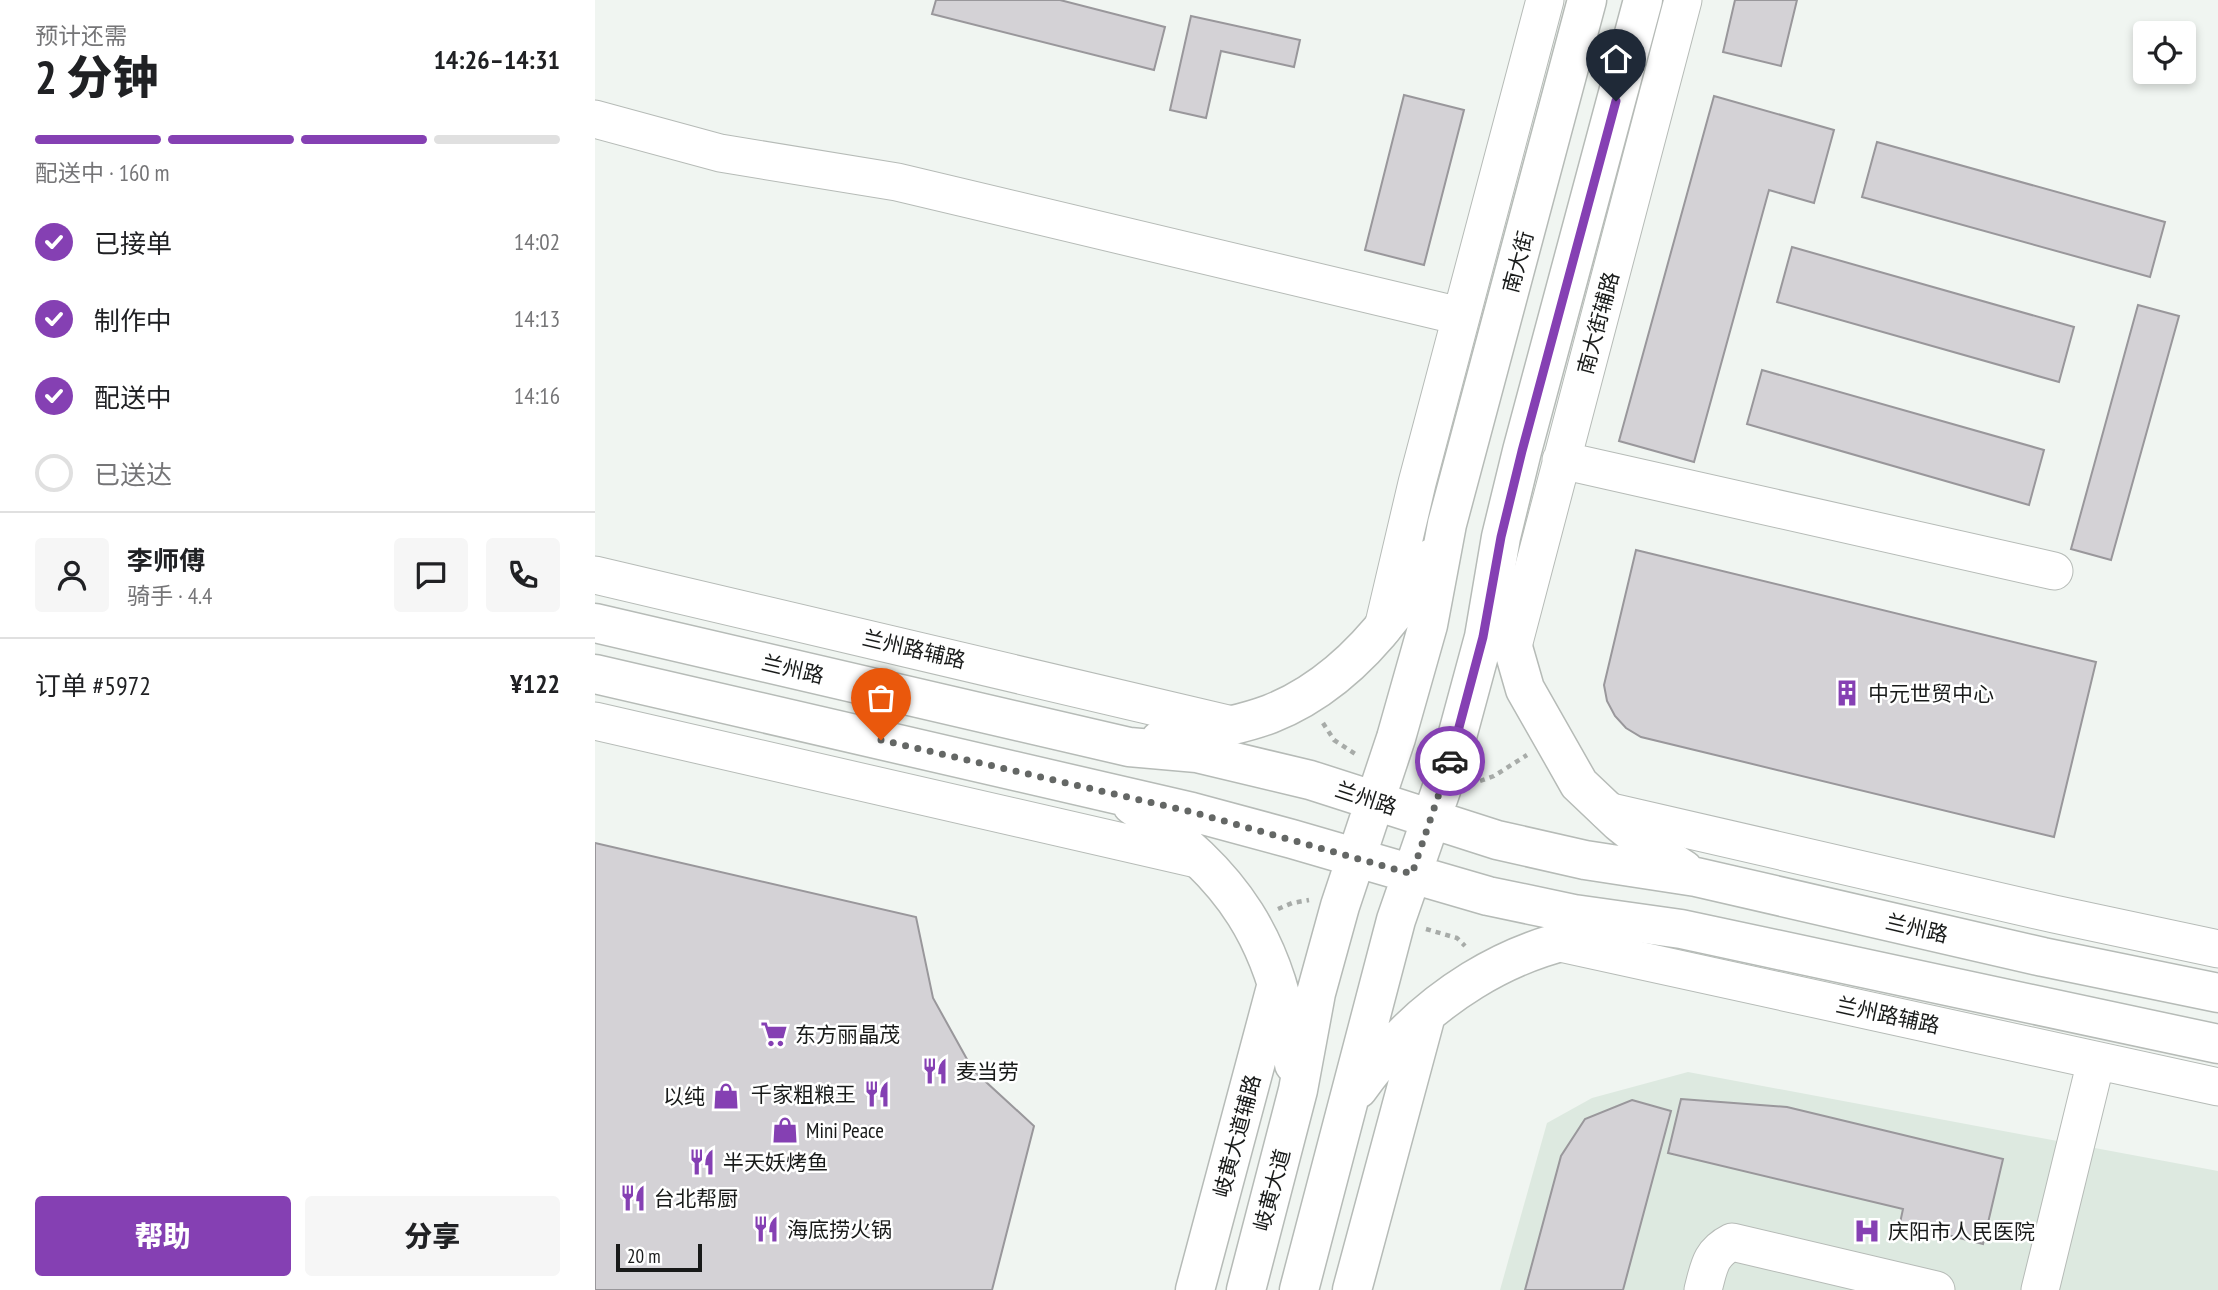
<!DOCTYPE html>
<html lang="zh">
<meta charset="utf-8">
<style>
body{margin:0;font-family:"PT Sans Narrow","Noto Sans SC",sans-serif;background:#f6f6f6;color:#202124;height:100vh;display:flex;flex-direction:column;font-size:26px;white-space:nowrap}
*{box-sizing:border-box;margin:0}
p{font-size:23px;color:#757577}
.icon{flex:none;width:38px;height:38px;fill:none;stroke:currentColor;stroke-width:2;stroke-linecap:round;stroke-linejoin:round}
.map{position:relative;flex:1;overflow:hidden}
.drawer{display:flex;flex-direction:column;background:#fff;width:595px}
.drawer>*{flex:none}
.fabs{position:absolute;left:1538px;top:21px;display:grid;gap:14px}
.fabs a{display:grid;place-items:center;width:63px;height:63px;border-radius:7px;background:#fff;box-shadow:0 4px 10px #0003;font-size:35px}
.scale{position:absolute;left:21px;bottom:18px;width:86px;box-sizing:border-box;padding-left:7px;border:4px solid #181a19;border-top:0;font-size:19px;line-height:24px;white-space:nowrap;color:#181a19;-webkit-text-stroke:5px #fff;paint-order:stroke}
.pin{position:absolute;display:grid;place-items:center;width:60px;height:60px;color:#fff;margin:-72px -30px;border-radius:50% 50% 50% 0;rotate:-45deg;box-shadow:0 0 7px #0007}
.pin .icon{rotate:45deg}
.courier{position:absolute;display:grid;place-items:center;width:70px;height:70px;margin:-35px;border:5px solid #8540b3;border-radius:50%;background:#fff;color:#222;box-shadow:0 2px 9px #0007}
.head em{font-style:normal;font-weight:800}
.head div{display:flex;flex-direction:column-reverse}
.head{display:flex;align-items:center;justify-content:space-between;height:119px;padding:0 35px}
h1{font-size:46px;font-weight:800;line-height:52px}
.bar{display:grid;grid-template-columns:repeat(4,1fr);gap:10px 7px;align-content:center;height:84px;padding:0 35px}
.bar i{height:9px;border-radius:5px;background:#e0e0e0}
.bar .selected{background:#8540b3}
.bar p{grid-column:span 4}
.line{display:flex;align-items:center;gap:18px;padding:0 35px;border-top:2px solid #e0e0e0}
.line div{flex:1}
.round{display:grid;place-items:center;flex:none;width:74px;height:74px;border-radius:7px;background:#f6f6f6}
ol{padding:0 35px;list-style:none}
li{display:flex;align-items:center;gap:21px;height:77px}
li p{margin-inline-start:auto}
li .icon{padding:7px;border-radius:50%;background:#8540b3;color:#fff;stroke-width:4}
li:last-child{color:#757577}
li i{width:38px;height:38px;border:4px solid #e0e0e0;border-radius:50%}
.button{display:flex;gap:14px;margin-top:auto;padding:14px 35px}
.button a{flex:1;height:80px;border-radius:7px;background:#8540b3;color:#fff;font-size:28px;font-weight:800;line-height:80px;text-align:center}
.button a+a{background:#f6f6f6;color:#202124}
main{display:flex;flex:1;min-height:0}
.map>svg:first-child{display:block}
</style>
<main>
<section class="drawer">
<div class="head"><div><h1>2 分钟</h1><p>预计还需</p></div><em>14:26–14:31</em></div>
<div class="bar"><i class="selected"></i><i class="selected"></i><i class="selected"></i><i></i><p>配送中 · 160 m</p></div>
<ol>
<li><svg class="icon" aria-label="check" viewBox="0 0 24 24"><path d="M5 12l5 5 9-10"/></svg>已接单<p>14:02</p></li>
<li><svg class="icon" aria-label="check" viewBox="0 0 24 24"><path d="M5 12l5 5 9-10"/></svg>制作中<p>14:13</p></li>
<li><svg class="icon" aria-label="check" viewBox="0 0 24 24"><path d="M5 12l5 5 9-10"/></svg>配送中<p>14:16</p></li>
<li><i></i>已送达</li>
</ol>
<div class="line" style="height:126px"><a class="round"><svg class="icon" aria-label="person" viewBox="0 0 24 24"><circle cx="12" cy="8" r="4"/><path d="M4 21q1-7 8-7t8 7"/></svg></a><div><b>李师傅</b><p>骑手 · 4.4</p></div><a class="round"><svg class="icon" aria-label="chat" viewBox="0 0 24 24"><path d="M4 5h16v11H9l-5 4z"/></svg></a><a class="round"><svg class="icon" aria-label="phone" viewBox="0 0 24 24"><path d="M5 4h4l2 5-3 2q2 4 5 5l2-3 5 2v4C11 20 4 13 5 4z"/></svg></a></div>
<div class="line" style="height:91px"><div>订单 #5972</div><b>¥122</b></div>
<div class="button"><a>帮助</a><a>分享</a></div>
</section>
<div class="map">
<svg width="1623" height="1290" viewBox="0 0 1623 1290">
<rect width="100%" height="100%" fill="#f0f5f1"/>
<!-- built -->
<path fill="#dde9e0" d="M1093,1072L1623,1171V1290H905L952,1123L997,1098Z"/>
<!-- building -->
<path fill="#d4d2d6" stroke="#99979b" stroke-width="2" d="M341,0H465L570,27L559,70L337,14Z
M1140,0H1202L1186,66L1128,52Z
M596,16L705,40L699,67L626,51L611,118L575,110Z
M809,95L869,110L829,265L770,250Z
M1119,96L1239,130L1219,203L1174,190L1099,462L1024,441Z
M1282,142L1570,222L1555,277L1267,197Z
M1197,247L1479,327L1464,382L1182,302Z
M1543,305L1584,316L1516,560L1476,549Z
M1167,370L1449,450L1434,505L1152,424Z
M1041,550L1501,662L1459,837L1046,737L1031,728L1020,716L1012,701L1009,685Z
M0,843L321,917L338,998L378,1070L439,1126L397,1290H0Z
M1086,1099L1192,1107L1408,1159L1388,1244L1305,1223L1308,1209L1073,1153Z
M1037,1100L1076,1111L1028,1290H930L966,1156L990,1119Z"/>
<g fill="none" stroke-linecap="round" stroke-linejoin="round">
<!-- minor casing -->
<g stroke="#b6bbb7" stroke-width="39">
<path id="minor" d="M0,119L125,153L302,182L865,316
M966,460L1459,571
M0,575L637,725
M788,628L822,483L950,0
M918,646L1088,0
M0,721L606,860
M1012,811L1459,914L1623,949
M965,943L1623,1087
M1108,1290C1114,1267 1115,1253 1137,1242L1341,1290
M1445,1290L1501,1061"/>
</g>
<!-- major casing -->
<g stroke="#b6bbb7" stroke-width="41">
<path id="major" d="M906,588L913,630L930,689L984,784L1024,822L1060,851L1089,870
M0,623L534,747L602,753L715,780L902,840L990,860L1101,877L1448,957L1623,993
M0,674L597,812L697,839L893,896L979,914L1086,929L1623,1044
M565,740C602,732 640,727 675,714C726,694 765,658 798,615C812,597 828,579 837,558
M537,805C639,874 683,941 699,1064
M763,1089C825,1002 918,939 1027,932
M600,1290L681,987
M651,1290L703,1090L721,993L745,906L801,738L833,625L852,524L992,0
M704,1290L801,920L853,770L889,637L906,537L927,451L1048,0
M757,1290L831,1015"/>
</g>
<!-- path -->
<path stroke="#a7aba8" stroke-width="4.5" stroke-dasharray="5 5" stroke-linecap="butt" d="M728,723L739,740L762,755
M885,781L899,776L932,755
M683,909L697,903L714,900
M831,929L862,938L870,946"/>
<!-- minor -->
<use href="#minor" stroke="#fff" stroke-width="37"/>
<!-- major -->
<use href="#major" stroke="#fff" stroke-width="38"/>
</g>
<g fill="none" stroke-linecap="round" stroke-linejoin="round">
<!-- done -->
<path stroke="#646765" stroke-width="7" stroke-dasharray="0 12.6" d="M286,740L597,812L817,874L855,761"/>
<!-- route -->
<path stroke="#8540b3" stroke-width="9" d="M855,761L888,637L906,537L927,451L1021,101"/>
</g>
<!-- icons -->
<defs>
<g id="building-bare" transform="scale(2.1)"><path d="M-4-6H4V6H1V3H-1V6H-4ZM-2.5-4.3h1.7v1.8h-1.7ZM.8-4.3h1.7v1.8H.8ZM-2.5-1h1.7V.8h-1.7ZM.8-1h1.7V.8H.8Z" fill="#8540b3" stroke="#fff" stroke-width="2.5" paint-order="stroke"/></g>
<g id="supermarket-bare" transform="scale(2.1)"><path d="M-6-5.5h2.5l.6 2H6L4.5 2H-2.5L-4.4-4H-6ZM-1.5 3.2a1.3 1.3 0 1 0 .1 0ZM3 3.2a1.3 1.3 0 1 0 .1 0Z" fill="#8540b3" stroke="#fff" stroke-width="2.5" paint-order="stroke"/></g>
<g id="restaurant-bare" transform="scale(2.1)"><path d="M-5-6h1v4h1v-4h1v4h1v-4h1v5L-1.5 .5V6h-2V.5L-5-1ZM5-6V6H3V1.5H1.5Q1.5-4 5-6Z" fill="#8540b3" stroke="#fff" stroke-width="2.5" paint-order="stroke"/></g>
<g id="shop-bare" transform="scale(2.1)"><path d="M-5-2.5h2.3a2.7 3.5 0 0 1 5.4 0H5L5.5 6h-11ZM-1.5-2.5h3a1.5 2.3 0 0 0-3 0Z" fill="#8540b3" stroke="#fff" stroke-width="2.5" paint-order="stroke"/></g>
<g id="hospital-bare" transform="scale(2.1)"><path d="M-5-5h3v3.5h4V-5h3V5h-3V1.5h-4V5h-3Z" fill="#8540b3" stroke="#fff" stroke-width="2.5" paint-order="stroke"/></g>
</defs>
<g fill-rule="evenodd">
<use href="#building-bare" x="1252" y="693"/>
<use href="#supermarket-bare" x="179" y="1034"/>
<use href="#restaurant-bare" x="340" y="1071"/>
<use href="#restaurant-bare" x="282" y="1094"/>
<use href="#shop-bare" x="131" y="1096"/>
<use href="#shop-bare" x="190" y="1130"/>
<use href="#restaurant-bare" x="107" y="1162"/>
<use href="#restaurant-bare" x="38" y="1198"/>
<use href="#restaurant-bare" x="171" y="1229"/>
<use href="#hospital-bare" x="1272" y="1231"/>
</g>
<g text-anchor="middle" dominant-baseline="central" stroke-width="5" stroke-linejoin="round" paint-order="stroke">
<!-- street labels -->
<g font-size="21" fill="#181a19" stroke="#fff">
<text transform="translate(923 262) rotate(-75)">南大街</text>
<text transform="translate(1003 323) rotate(-75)">南大街辅路</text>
<text transform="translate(319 649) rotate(13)">兰州路辅路</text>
<text transform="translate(198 669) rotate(13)">兰州路</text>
<text transform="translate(771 798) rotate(18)">兰州路</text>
<text transform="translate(1322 928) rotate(13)">兰州路</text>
<text transform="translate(1293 1015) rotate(12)">兰州路辅路</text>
<text transform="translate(642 1136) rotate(-75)">岐黄大道辅路</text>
<text transform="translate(677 1190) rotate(-75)">岐黄大道</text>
</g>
<!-- poi labels -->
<g font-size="21" fill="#181a19" stroke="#fff" text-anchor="start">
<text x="1273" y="693">中元世贸中心</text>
<text x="200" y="1034">东方丽晶茂</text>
<text x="361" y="1071">麦当劳</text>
<text x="261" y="1094" text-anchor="end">千家粗粮王</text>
<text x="110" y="1096" text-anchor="end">以纯</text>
<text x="211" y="1130">Mini Peace</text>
<text x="128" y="1162">半天妖烤鱼</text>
<text x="59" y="1198">台北帮厨</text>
<text x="192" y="1229">海底捞火锅</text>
<text x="1293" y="1231">庆阳市人民医院</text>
</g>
</g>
</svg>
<div class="fabs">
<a><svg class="icon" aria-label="locate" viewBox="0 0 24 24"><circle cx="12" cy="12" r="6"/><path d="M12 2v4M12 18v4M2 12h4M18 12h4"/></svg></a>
</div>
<div class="scale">20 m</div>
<div class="pin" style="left:286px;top:740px;background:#ea580c"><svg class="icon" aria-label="bag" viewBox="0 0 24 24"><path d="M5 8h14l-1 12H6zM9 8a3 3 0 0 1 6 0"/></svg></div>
<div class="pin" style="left:1021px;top:101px;background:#1f2937"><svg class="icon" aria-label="home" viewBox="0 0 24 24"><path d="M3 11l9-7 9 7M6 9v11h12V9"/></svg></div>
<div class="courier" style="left:855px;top:761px"><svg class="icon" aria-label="car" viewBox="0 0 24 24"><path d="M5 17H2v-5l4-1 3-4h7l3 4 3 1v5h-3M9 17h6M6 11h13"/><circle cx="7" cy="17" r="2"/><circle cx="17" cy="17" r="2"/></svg></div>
</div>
</main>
